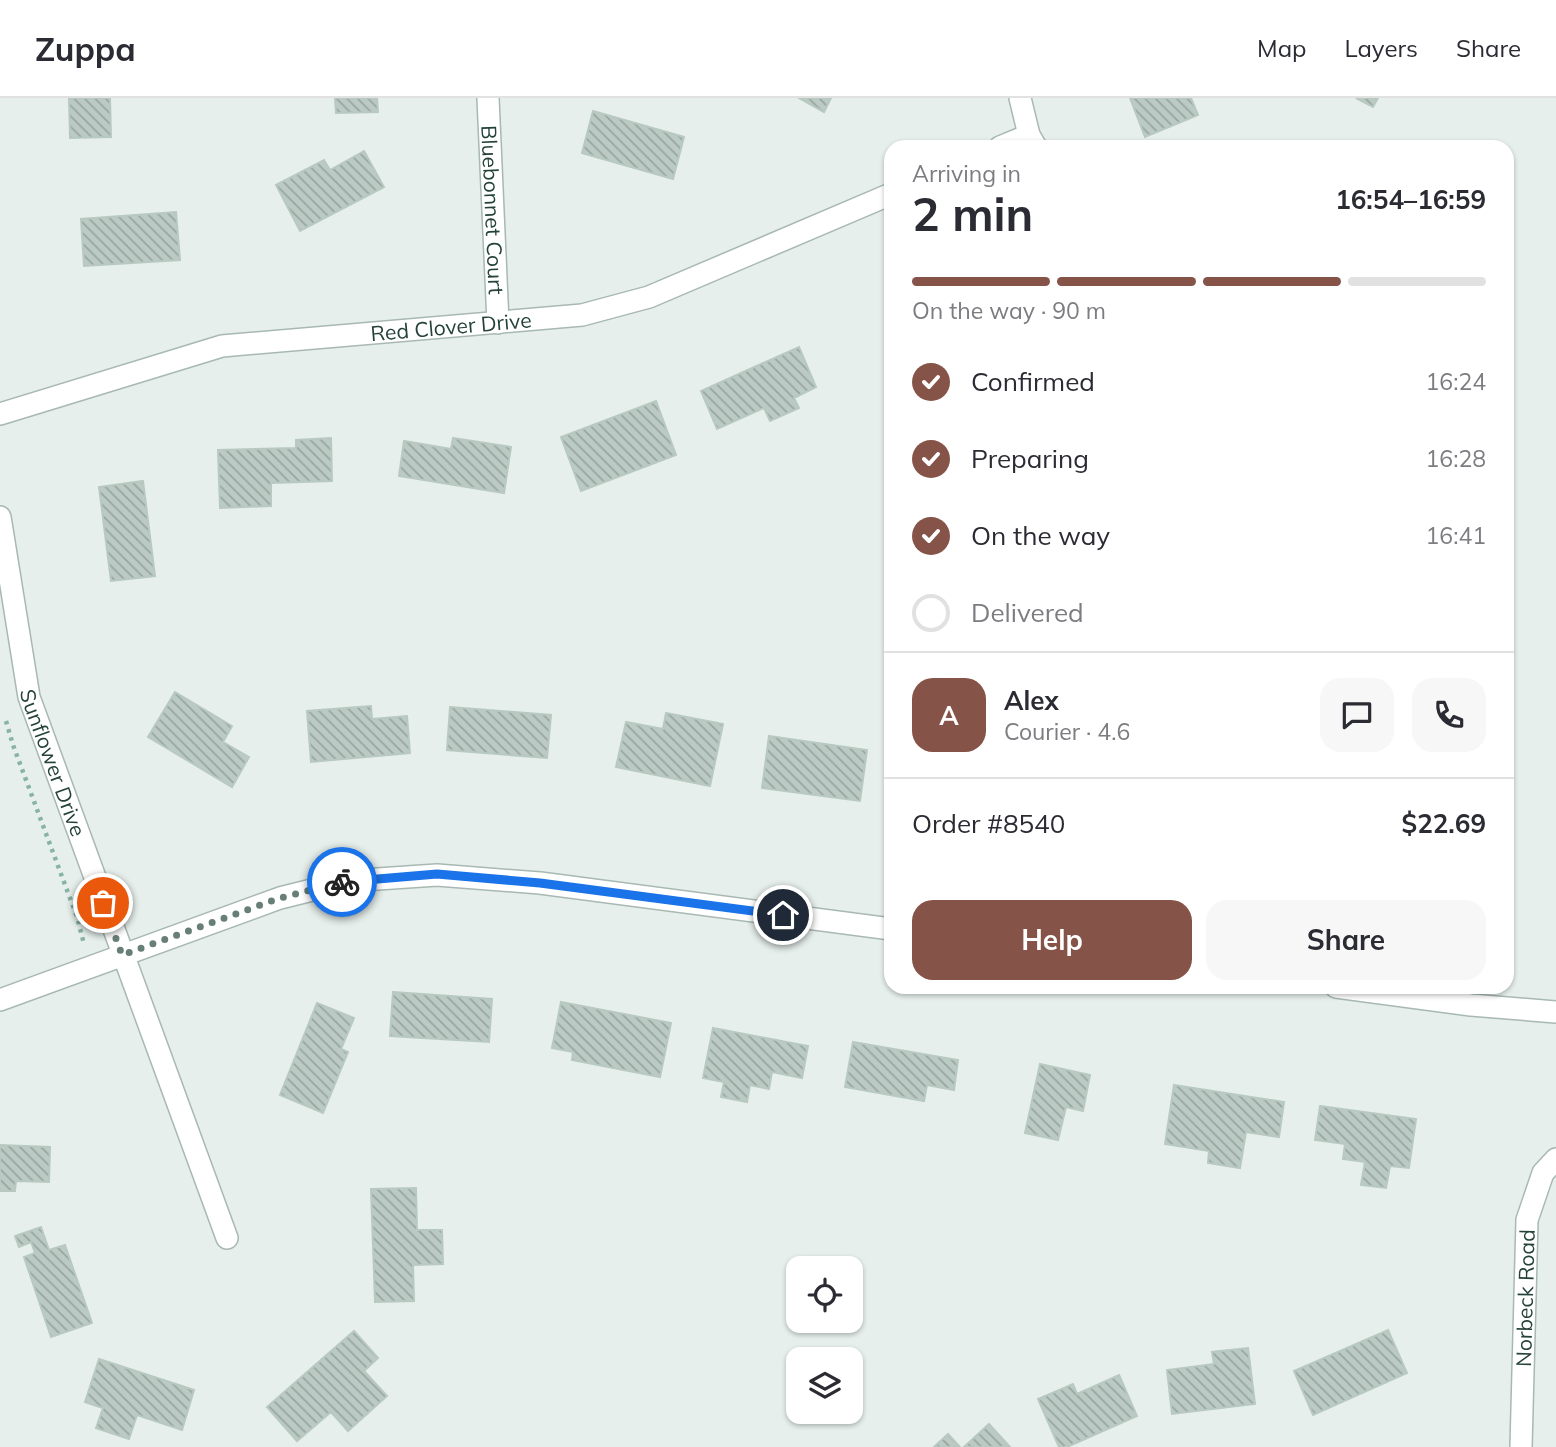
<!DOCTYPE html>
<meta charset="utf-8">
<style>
body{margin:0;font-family:Mulish,sans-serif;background:#f7f7f7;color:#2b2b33;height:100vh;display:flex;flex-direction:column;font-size:26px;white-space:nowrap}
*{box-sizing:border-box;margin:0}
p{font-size:23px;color:#7c7c81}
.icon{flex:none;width:38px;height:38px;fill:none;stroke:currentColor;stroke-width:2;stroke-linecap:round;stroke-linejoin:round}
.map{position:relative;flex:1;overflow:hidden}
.panel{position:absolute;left:884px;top:42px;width:630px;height:854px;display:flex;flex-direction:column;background:#fff;border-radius:21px;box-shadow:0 2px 5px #0004}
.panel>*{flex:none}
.tools{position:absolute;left:786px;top:1158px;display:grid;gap:14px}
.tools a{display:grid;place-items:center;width:77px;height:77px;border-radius:14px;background:#fff;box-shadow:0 2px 5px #0004;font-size:35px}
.pin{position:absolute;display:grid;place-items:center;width:60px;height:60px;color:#fff;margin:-30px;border:4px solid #fff;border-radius:50%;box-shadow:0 2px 7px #0007}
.courier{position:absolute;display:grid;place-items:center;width:70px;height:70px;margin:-35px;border:5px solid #1a73e8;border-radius:50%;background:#fff;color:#222;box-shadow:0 2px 9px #0007}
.head em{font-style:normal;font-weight:700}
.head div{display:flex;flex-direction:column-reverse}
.head{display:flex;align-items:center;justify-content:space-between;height:119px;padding:0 28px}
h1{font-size:46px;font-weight:700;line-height:52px}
.bar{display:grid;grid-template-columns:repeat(4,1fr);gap:10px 7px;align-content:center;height:84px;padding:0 28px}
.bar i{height:9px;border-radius:5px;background:#e1e1e2}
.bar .active{background:#855347}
.bar p{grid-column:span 4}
.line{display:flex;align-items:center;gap:18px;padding:0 28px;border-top:2px solid #e1e1e2}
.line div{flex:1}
.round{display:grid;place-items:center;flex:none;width:74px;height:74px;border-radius:21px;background:#f7f7f7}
ol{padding:0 28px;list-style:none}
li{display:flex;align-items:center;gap:21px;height:77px}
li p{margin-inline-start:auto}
li .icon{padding:7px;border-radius:50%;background:#855347;color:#fff;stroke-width:4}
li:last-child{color:#7c7c81}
li i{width:38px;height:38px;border:4px solid #e1e1e2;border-radius:50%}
.cta{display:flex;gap:14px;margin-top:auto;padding:14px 28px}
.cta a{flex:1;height:80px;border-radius:21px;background:#855347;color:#fff;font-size:28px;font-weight:700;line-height:80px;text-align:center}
.cta a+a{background:#f7f7f7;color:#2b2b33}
header{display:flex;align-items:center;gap:42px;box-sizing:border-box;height:98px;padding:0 35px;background:#fff;border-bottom:2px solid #e1e1e2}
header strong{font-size:33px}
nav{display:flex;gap:38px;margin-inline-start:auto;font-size:24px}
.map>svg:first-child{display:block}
</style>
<header>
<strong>Zuppa</strong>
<nav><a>Map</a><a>Layers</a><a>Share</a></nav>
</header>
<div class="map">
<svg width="1556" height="1349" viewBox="0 0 1556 1349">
<defs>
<pattern id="building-back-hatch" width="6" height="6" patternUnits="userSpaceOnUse" patternTransform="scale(1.75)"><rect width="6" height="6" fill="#bbcac4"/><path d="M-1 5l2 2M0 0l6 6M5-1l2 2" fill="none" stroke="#98a6a0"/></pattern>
</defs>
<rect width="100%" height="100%" fill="#e6efeb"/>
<!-- building -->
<path fill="url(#building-back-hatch)" stroke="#b8c9c2" stroke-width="2" d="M69,0H110L111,39L70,40Z
M335,0H377L378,14L336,15Z
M799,0H831L824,14Z
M1130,0H1191L1198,17L1145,39Z
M1356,0H1378L1373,9Z
M593,13L684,39L673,81L582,55Z
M364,53L384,89L300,133L276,87L324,62L330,72Z
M176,114L180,162L84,168L81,121Z
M799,249L816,289L794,300L799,310L770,323L764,310L717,331L701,293Z
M656,303L676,357L581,393L561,339Z
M331,340L332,383L271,385V408L220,410L218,352L296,350V342Z
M453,340L511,349L504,395L399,378L404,343L451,351Z
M143,383L155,478L111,483L99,389Z
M175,594L232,628L223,644L249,659L232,689L148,639Z
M371,608L372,621L407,618L410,655L311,664L307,613Z
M450,609L551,617L547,660L447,652Z
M666,615L723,626L710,688L616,669L626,624L663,631Z
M769,638L867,652L860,703L762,690Z
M393,894L492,901L489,944L390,938Z
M561,904L671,925L660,979L572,962L573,954L552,950Z
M317,905L354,920L341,951L348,954L323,1015L280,997Z
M713,930L808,948L802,980L772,974L769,991L750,987L747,1004L721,999L724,984L703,980Z
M853,944L958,962L954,992L927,987L924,1003L845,989Z
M1040,966L1090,977L1083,1013L1066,1009L1058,1042L1025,1035Z
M1174,987L1284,1004L1279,1039L1246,1034L1240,1070L1208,1065L1209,1053L1165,1046Z
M1320,1008L1416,1021L1409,1070L1390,1068L1386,1090L1361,1087L1365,1064L1343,1061L1345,1046L1315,1042Z
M0,1047L50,1049L49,1084L16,1083L15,1093H0Z
M416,1090L417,1132H442L443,1166L413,1167L414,1203L375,1204L371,1091Z
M41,1129L49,1152L65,1147L92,1225L51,1239L24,1159L35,1155L31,1144L19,1149L15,1138Z
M1388,1232L1407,1275L1313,1317L1294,1273Z
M354,1233L378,1260L364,1273L387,1298L348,1333L331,1314L297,1343L267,1309Z
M1248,1250L1255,1306L1172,1316L1167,1272L1214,1266L1212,1254Z
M99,1261L194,1292L182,1332L137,1317L129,1341L96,1330L103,1310L85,1304Z
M1119,1277L1137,1318L1067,1349H1059L1038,1301L1073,1286L1077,1296Z
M989,1326L1010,1349H964Z
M948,1336L960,1349H934Z"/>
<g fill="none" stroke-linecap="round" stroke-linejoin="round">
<!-- street casing -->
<g stroke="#a8b8b2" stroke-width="24">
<g id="street">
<path id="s1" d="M488,0L498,225"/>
<path d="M1020,0L1029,37L1036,49"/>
<path d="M1000,49L1029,37"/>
<path id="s2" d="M0,316L222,248L582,217L649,199L891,96"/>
<path id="s3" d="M0,419L29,599L227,1140"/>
<path d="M1336,889L1471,907L1556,914"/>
<path d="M0,902L280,800L348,783L437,777L540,785L891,831"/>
<path id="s4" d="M1521,1349L1527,1122L1543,1075L1556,1061"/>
</g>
</g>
<!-- path -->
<path stroke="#86b3a5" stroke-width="4.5" stroke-dasharray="3.5 5" stroke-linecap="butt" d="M6,623L13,647L77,819L84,846"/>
<!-- street -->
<use href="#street" stroke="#fff" stroke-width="21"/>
</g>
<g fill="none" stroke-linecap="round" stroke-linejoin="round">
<!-- done -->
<path stroke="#687f78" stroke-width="7" stroke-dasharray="0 12.6" d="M103,805L122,857L280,800L342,784"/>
<!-- route -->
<path stroke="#1a73e8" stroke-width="9" d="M342,784L437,776L540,785L783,817"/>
</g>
<g text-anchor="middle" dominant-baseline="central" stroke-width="5" stroke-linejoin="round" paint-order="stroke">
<!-- street labels -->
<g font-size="21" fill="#24423a" stroke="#f7fbf9">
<text stroke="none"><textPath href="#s1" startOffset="112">Bluebonnet Court</textPath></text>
<text stroke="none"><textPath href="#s2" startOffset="462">Red Clover Drive</textPath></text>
<text stroke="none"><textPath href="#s3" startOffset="252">Sunflower Drive</textPath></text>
<text stroke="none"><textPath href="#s4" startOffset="149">Norbeck Road</textPath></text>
</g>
</g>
</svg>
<div class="tools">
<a><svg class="icon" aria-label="locate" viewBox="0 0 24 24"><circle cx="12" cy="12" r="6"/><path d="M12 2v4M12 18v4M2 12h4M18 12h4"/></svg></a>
<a><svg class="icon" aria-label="layers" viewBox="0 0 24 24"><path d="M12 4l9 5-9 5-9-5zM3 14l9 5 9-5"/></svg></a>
</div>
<div class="pin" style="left:103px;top:805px;background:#ea580c"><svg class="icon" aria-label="bag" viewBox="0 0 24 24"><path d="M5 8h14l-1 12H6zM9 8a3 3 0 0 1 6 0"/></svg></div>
<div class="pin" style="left:783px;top:817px;background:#1f2937"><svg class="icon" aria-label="home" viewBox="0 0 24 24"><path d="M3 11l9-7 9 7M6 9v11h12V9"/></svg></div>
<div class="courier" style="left:342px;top:784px"><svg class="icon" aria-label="bike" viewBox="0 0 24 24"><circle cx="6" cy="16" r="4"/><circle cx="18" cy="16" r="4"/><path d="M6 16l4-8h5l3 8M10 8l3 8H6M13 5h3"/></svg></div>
<section class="panel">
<div class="head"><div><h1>2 min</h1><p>Arriving in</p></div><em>16:54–16:59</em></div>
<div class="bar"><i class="active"></i><i class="active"></i><i class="active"></i><i></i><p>On the way · 90 m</p></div>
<ol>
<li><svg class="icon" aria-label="check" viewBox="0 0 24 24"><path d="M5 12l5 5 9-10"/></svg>Confirmed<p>16:24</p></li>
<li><svg class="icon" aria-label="check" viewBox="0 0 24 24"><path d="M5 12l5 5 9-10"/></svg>Preparing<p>16:28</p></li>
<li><svg class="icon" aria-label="check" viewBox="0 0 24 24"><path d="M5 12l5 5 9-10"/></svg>On the way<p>16:41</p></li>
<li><i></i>Delivered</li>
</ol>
<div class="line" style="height:126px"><b class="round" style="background:#855347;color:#fff">A</b><div><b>Alex</b><p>Courier · 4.6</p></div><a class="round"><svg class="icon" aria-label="chat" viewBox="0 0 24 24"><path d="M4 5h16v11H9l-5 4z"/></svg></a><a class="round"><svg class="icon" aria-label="phone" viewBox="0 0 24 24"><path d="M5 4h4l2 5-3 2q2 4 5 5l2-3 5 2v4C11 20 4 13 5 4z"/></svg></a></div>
<div class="line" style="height:91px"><div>Order #8540</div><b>$22.69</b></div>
<div class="cta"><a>Help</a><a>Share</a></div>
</section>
</div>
